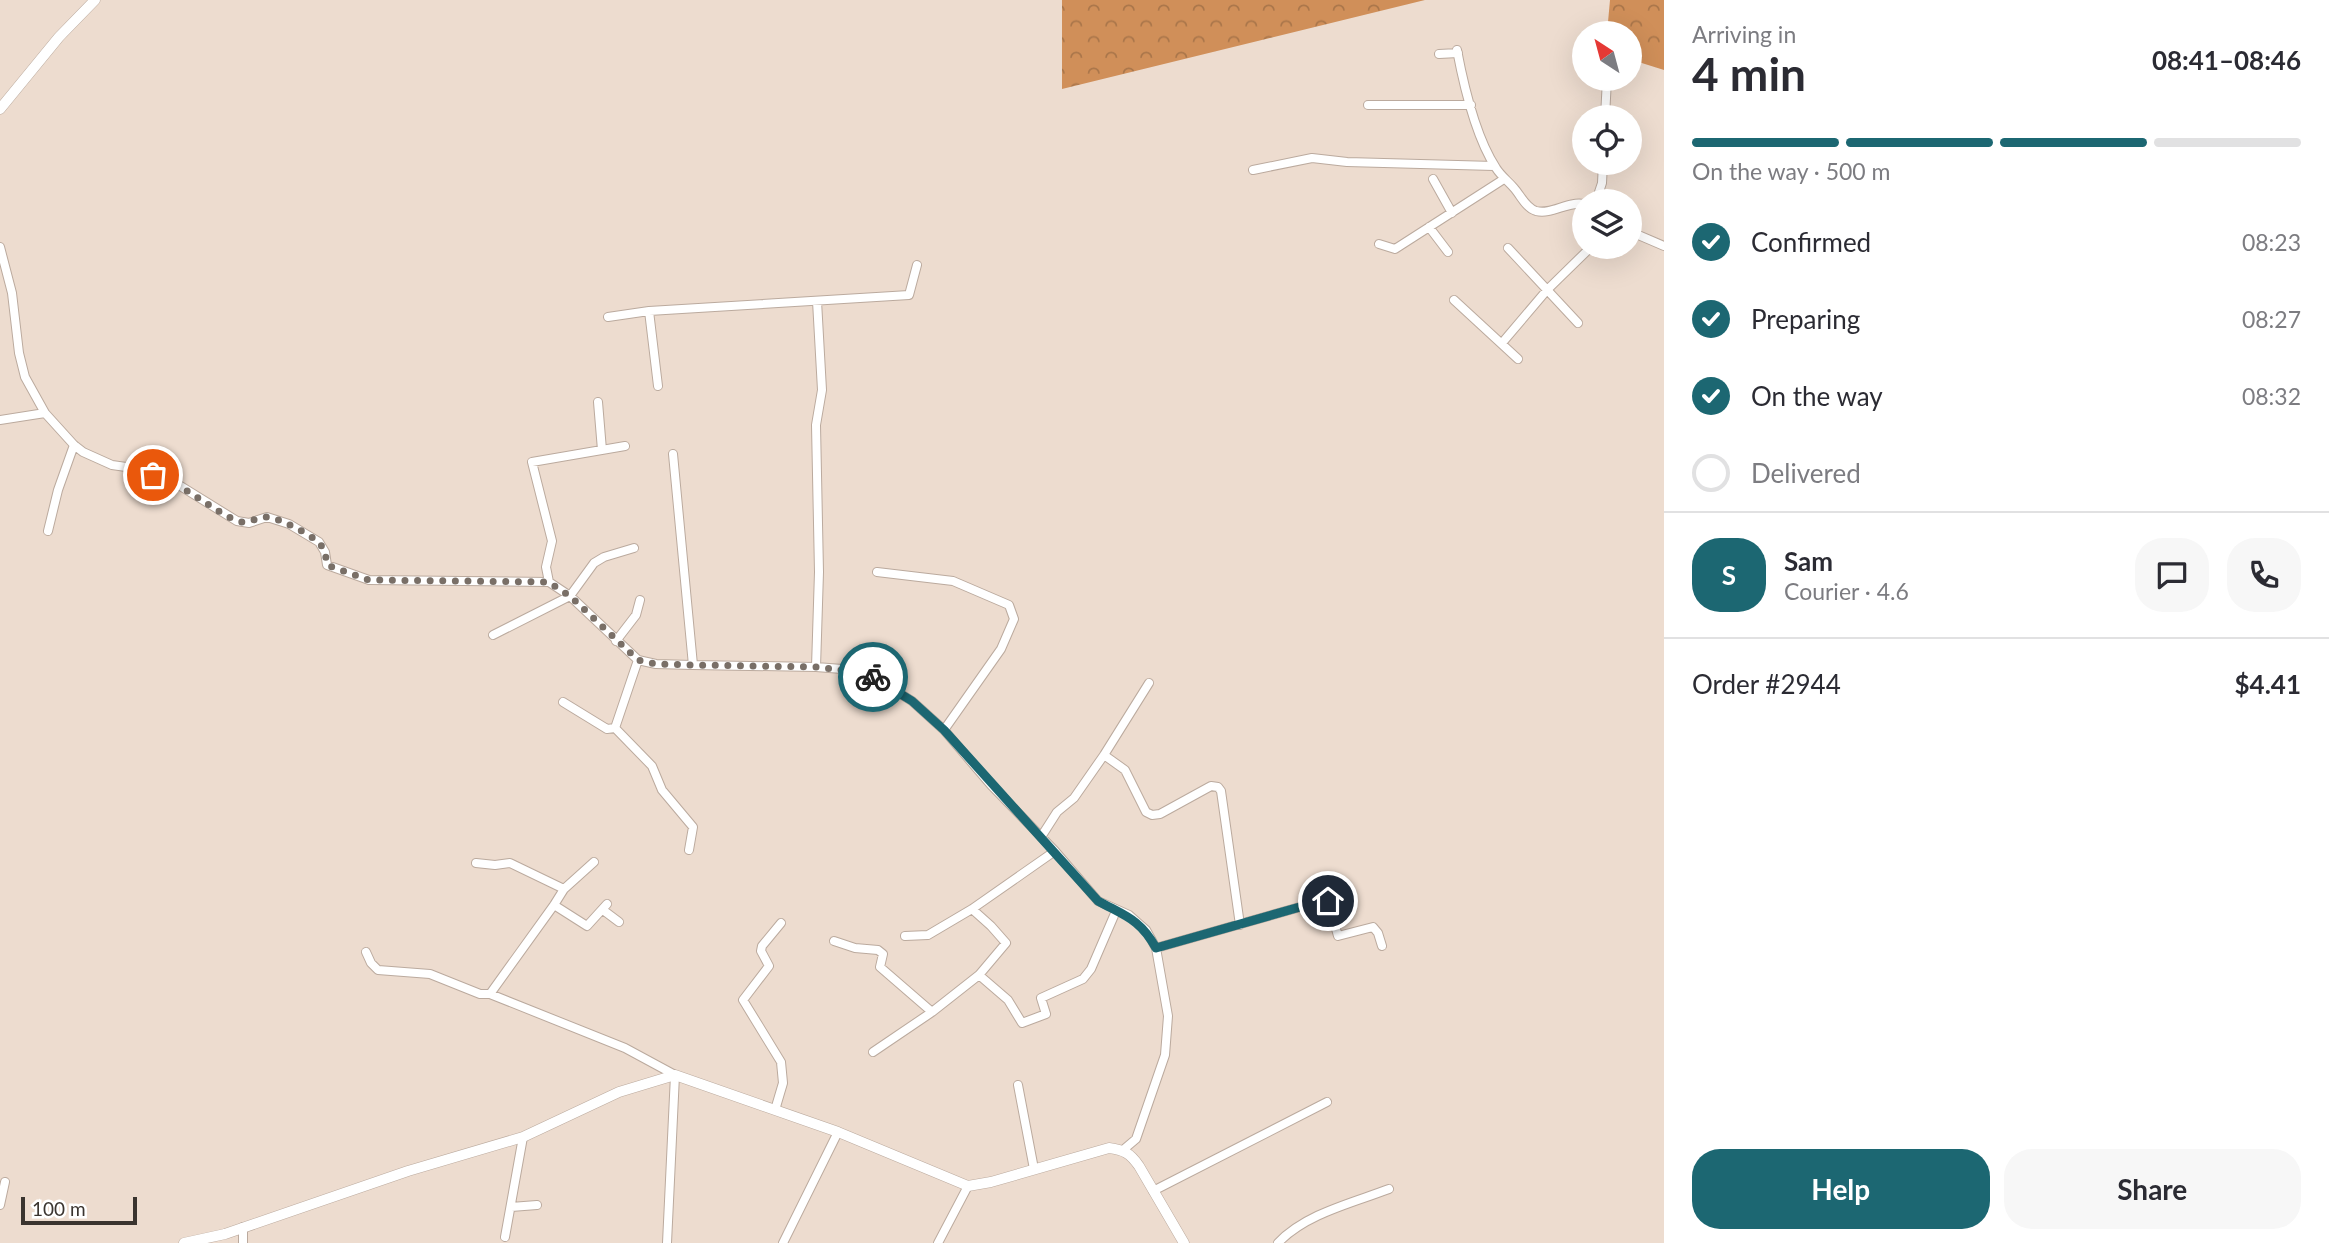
<!DOCTYPE html>
<meta charset="utf-8">
<style>
body{margin:0;font-family:Lato,sans-serif;background:#f7f7f7;color:#2b2b33;height:100vh;display:flex;flex-direction:column;font-size:26px;white-space:nowrap}
*{box-sizing:border-box;margin:0}
p{font-size:23px;color:#7c7c81}
.icon{flex:none;width:38px;height:38px;fill:none;stroke:currentColor;stroke-width:2;stroke-linecap:round;stroke-linejoin:round}
.map{position:relative;flex:1;overflow:hidden}
.panel{display:flex;flex-direction:column;background:#fff;width:665px}
.panel>*{flex:none}
.needle{width:46px;rotate:324deg}
.fabs{position:absolute;left:1572px;top:21px;display:grid;gap:14px}
.fabs a{display:grid;place-items:center;width:70px;height:70px;border-radius:50%;background:#fff;box-shadow:0 7px 28px #0002;font-size:35px}
.scale{position:absolute;left:21px;bottom:18px;width:116px;box-sizing:border-box;padding-left:7px;border:4px solid #3a342f;border-top:0;font-size:19px;line-height:24px;white-space:nowrap;color:#3a342f;-webkit-text-stroke:5px #fff;paint-order:stroke}
.pin{position:absolute;display:grid;place-items:center;width:60px;height:60px;color:#fff;margin:-30px;border:4px solid #fff;border-radius:50%;box-shadow:0 2px 7px #0007}
.courier{position:absolute;display:grid;place-items:center;width:70px;height:70px;margin:-35px;border:5px solid #1c6772;border-radius:50%;background:#fff;color:#222;box-shadow:0 2px 9px #0007}
.headline em{font-style:normal;font-weight:700}
.headline div{display:flex;flex-direction:column-reverse}
.headline{display:flex;align-items:center;justify-content:space-between;height:119px;padding:0 28px}
h1{font-size:46px;font-weight:700;line-height:52px}
.bar{display:grid;grid-template-columns:repeat(4,1fr);gap:10px 7px;align-content:center;height:84px;padding:0 28px}
.bar i{height:9px;border-radius:5px;background:#e1e1e2}
.bar .active{background:#1c6772}
.bar p{grid-column:span 4}
.line{display:flex;align-items:center;gap:18px;padding:0 28px;border-top:2px solid #e1e1e2}
.line div{flex:1}
.round{display:grid;place-items:center;flex:none;width:74px;height:74px;border-radius:28px;background:#f7f7f7}
ol{padding:0 28px;list-style:none}
li{display:flex;align-items:center;gap:21px;height:77px}
li p{margin-inline-start:auto}
li .icon{padding:7px;border-radius:50%;background:#1c6772;color:#fff;stroke-width:4}
li:last-child{color:#7c7c81}
li i{width:38px;height:38px;border:4px solid #e1e1e2;border-radius:50%}
.cta{display:flex;gap:14px;margin-top:auto;padding:14px 28px}
.cta a{flex:1;height:80px;border-radius:28px;background:#1c6772;color:#fff;font-size:28px;font-weight:700;line-height:80px;text-align:center}
.cta a+a{background:#f7f7f7;color:#2b2b33}
main{display:flex;flex:1;min-height:0}
.map>svg:first-child{display:block}
</style>
<main>
<div class="map">
<svg width="1664" height="1243" viewBox="0 0 1664 1243">
<defs>
<pattern id="forest-crowns" width="20" height="18" patternUnits="userSpaceOnUse" patternTransform="scale(1.75)"><rect width="20" height="18" fill="#d08f59"/><path d="M2 6a3 3 0 1 1 6 0M12 15a3 3 0 1 1 6 0" fill="none" stroke="#aa764a"/></pattern>
</defs>
<rect width="100%" height="100%" fill="#eddccf"/>
<!-- forest -->
<path fill="url(#forest-crowns)" d="M1062,0H1425L1062,89Z
M1610,0H1664V70L1629,59V33H1607Z"/>
<g fill="none" stroke-linecap="round" stroke-linejoin="round">
<!-- minor casing -->
<g stroke="#bbaa9e" stroke-width="10">
<path id="minor" d="M1457,50C1464,87 1475,136 1496,168C1501,176 1508,181 1514,188C1521,196 1526,208 1536,211C1552,215 1567,201 1584,204
M1439,54L1458,53
M1368,105H1471
M1605,117L1607,79
M1253,170L1312,158L1347,162L1494,166
M1433,179L1452,213
M1596,201L1602,183L1603,163
M1429,227L1448,252
M1629,231L1664,246
M1379,244L1395,249L1504,179
M0,247L12,293L19,353L25,377L45,413L74,445L83,452L112,465L133,468L174,482L237,521L249,523L267,517L289,524L319,542L325,552L327,565L369,580L549,582L570,596L638,660L656,664L693,665L816,667L842,669L873,677L912,701L944,730L991,785L1055,851L1098,901L1129,915L1146,930L1156,948
M1508,248L1578,323
M1454,300L1518,359
M649,311L658,386
M608,317L649,311L909,295L917,265
M1502,343L1547,290L1591,247
M598,402L602,450
M0,420L45,413
M673,454L693,665
M48,531L58,490L74,445
M877,572L953,581L1009,605L1014,619L1001,649L944,730
M549,582L546,567L552,541L532,462L625,446
M493,635L570,596L594,563L604,557L634,548
M616,641L636,615L640,600
M816,667L819,572L816,425L822,390L817,301
M563,702L607,729L615,728L652,766L662,790L693,827L689,850
M615,728L638,660
M1104,755L1125,770L1146,812L1152,815L1160,814L1211,786L1218,787L1221,791L1240,925
M1041,837L1057,812L1074,798L1104,755L1149,683
M476,863L495,865L510,863L564,889
M554,905L587,926L607,904
M603,910L619,922
M905,936L928,935L972,909L1055,851
M834,941L855,948L878,950L883,954L880,967L932,1012
M366,952L371,963L378,970L430,974L480,994H490L625,1048L675,1075L667,1243
M979,975L1008,1000L1022,1023L1046,1014L1041,998L1083,979L1091,969L1116,911
M490,994L554,905L564,889L594,862
M873,1052L932,1012L979,975L1006,943L991,926L972,909
M1018,1085L1034,1169
M775,1110L783,1083L781,1062L743,1000L769,966L761,951L762,946L781,923
M1123,1150L1136,1139L1165,1055L1168,1016L1156,948L1321,901H1328L1338,936L1373,927L1378,933L1382,946
M1153,1191L1327,1102
M0,1205L5,1182
M511,1207L537,1205
M243,1227V1243
M505,1237L523,1137
M783,1243L838,1132
M938,1243L968,1186
M1278,1243C1305,1214 1352,1203 1389,1189"/>
</g>
<!-- tertiary casing -->
<g stroke="#bbaa9e" stroke-width="11">
<path id="tertiary" d="M0,109L59,37L95,0
M184,1243L225,1234L408,1171L523,1137L619,1092L675,1075L838,1132L968,1186L991,1182L1109,1148C1124,1150 1130,1153 1139,1166L1184,1243"/>
</g>
<!-- minor -->
<use href="#minor" stroke="#fff" stroke-width="8"/>
<!-- tertiary -->
<use href="#tertiary" stroke="#fff" stroke-width="10"/>
</g>
<g fill="none" stroke-linecap="round" stroke-linejoin="round">
<!-- done -->
<path stroke="#796f67" stroke-width="7" stroke-dasharray="0 12.6" d="M153,475C185,485 206,506 235,520C248,526 255,517 267,517C277,517 314,536 320,544C325,550 326,557 327,565L369,580L548,582L570,596L638,660L656,664L693,665L816,667L842,670L873,677"/>
<!-- route -->
<path stroke="#1c6772" stroke-width="9" d="M873,677L912,701L944,730L1098,901C1125,916 1140,919 1156,948L1321,901H1328"/>
</g>
</svg>
<div class="fabs">
<a><svg class="needle" viewBox="-14 -14 28 28"><path d="M0-13l5 13h-10z" fill="#e53935"/><path d="M0 13l5-13h-10z" fill="#7c7c81"/></svg></a>
<a><svg class="icon" aria-label="locate" viewBox="0 0 24 24"><circle cx="12" cy="12" r="6"/><path d="M12 2v4M12 18v4M2 12h4M18 12h4"/></svg></a>
<a><svg class="icon" aria-label="layers" viewBox="0 0 24 24"><path d="M12 4l9 5-9 5-9-5zM3 14l9 5 9-5"/></svg></a>
</div>
<div class="scale">100 m</div>
<div class="pin" style="left:153px;top:475px;background:#ea580c"><svg class="icon" aria-label="bag" viewBox="0 0 24 24"><path d="M5 8h14l-1 12H6zM9 8a3 3 0 0 1 6 0"/></svg></div>
<div class="pin" style="left:1328px;top:901px;background:#1f2937"><svg class="icon" aria-label="home" viewBox="0 0 24 24"><path d="M3 11l9-7 9 7M6 9v11h12V9"/></svg></div>
<div class="courier" style="left:873px;top:677px"><svg class="icon" aria-label="bike" viewBox="0 0 24 24"><circle cx="6" cy="16" r="4"/><circle cx="18" cy="16" r="4"/><path d="M6 16l4-8h5l3 8M10 8l3 8H6M13 5h3"/></svg></div>
</div>
<section class="panel">
<div class="headline"><div><h1>4 min</h1><p>Arriving in</p></div><em>08:41–08:46</em></div>
<div class="bar"><i class="active"></i><i class="active"></i><i class="active"></i><i></i><p>On the way · 500 m</p></div>
<ol>
<li><svg class="icon" aria-label="check" viewBox="0 0 24 24"><path d="M5 12l5 5 9-10"/></svg>Confirmed<p>08:23</p></li>
<li><svg class="icon" aria-label="check" viewBox="0 0 24 24"><path d="M5 12l5 5 9-10"/></svg>Preparing<p>08:27</p></li>
<li><svg class="icon" aria-label="check" viewBox="0 0 24 24"><path d="M5 12l5 5 9-10"/></svg>On the way<p>08:32</p></li>
<li><i></i>Delivered</li>
</ol>
<div class="line" style="height:126px"><b class="round" style="background:#1c6772;color:#fff">S</b><div><b>Sam</b><p>Courier · 4.6</p></div><a class="round"><svg class="icon" aria-label="chat" viewBox="0 0 24 24"><path d="M4 5h16v11H9l-5 4z"/></svg></a><a class="round"><svg class="icon" aria-label="phone" viewBox="0 0 24 24"><path d="M5 4h4l2 5-3 2q2 4 5 5l2-3 5 2v4C11 20 4 13 5 4z"/></svg></a></div>
<div class="line" style="height:91px"><div>Order #2944</div><b>$4.41</b></div>
<div class="cta"><a>Help</a><a>Share</a></div>
</section>
</main>
